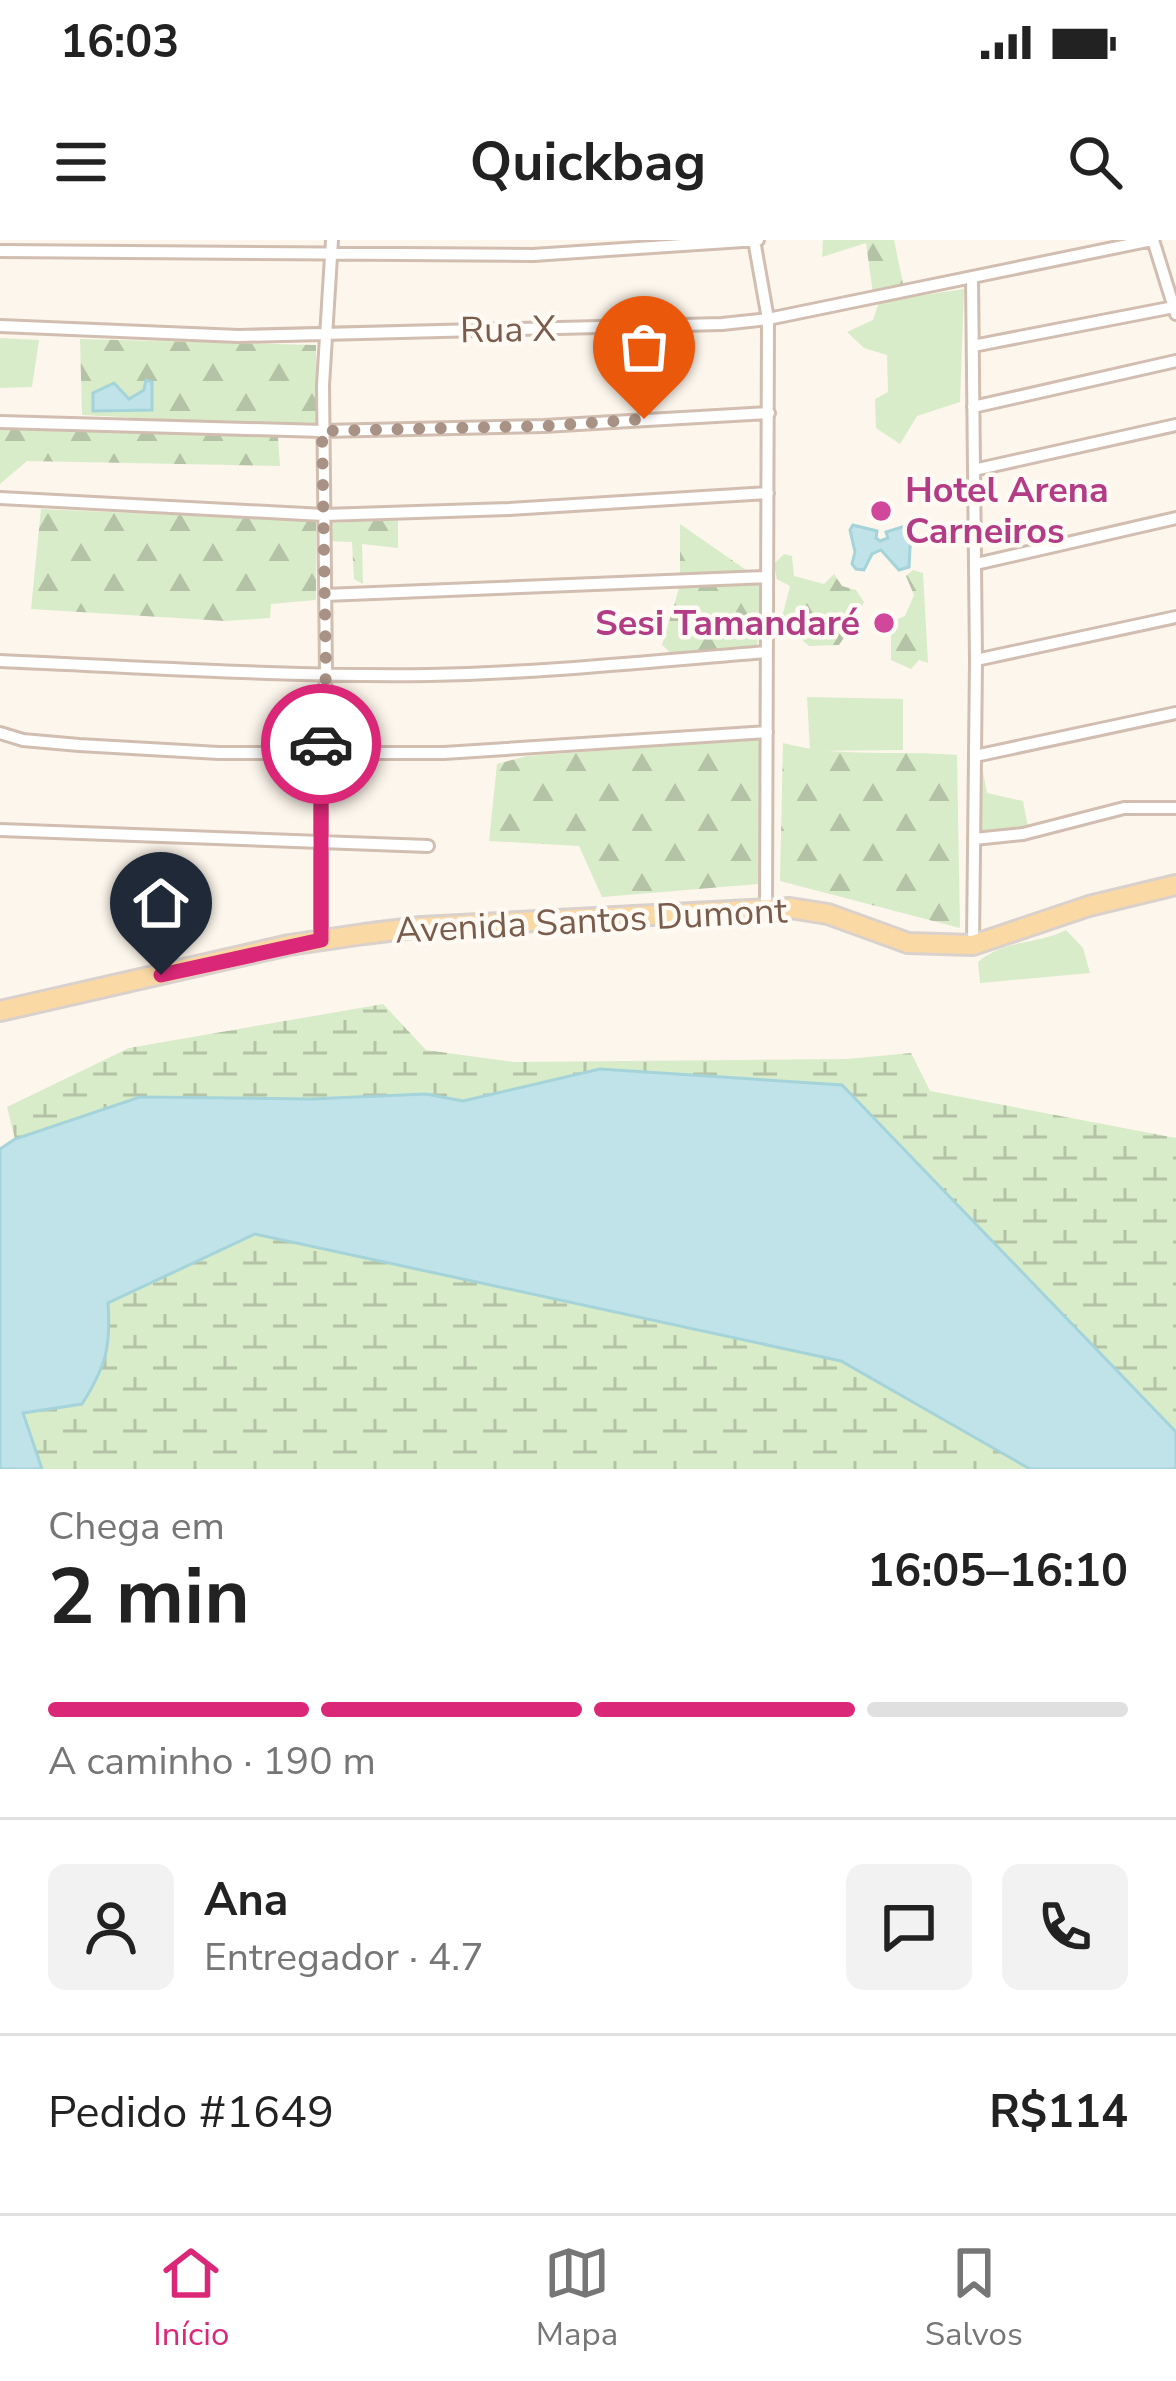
<!DOCTYPE html>
<html lang="pt">
<meta charset="utf-8">
<style>
body{margin:0;font-family:"Nunito Sans",sans-serif;background:#f2f2f2;color:#222;height:100vh;display:flex;flex-direction:column;font-size:45px;white-space:nowrap}
*{box-sizing:border-box;margin:0}
p{font-size:39px;color:#767676}
.icon{flex:none;width:66px;height:66px;fill:none;stroke:currentColor;stroke-width:2;stroke-linecap:round;stroke-linejoin:round}
.map{position:relative;height:1229px;overflow:hidden}
.details{display:flex;flex-direction:column;background:#fff;flex:1}
.details>*{flex:none}
.pin{position:absolute;display:grid;place-items:center;width:102px;height:102px;color:#fff;margin:-123px -51px;border-radius:50% 50% 50% 0;rotate:-45deg;box-shadow:0 0 12px #0007}
.pin .icon{rotate:45deg}
.courier{position:absolute;display:grid;place-items:center;width:120px;height:120px;margin:-60px;border:9px solid #db2777;border-radius:50%;background:#fff;color:#222;box-shadow:0 3px 15px #0007}
.summary em{font-style:normal;font-weight:700}
.summary div{display:flex;flex-direction:column-reverse}
.summary{display:flex;align-items:center;justify-content:space-between;height:204px;padding:0 48px}
h1{font-size:78px;font-weight:700;line-height:90px}
.bar{display:grid;grid-template-columns:repeat(4,1fr);gap:18px 12px;align-content:center;height:144px;padding:0 48px}
.bar i{height:15px;border-radius:9px;background:#e0e0e0}
.bar .selected{background:#db2777}
.bar p{grid-column:span 4}
.line{display:flex;align-items:center;gap:30px;padding:0 48px;border-top:3px solid #e0e0e0}
.line div{flex:1}
.round{display:grid;place-items:center;flex:none;width:126px;height:126px;border-radius:18px;background:#f2f2f2}
.status{display:flex;justify-content:space-between;align-items:center;height:84px;padding:0 60px;background:#fff;direction:ltr}
.status svg{height:33px;fill:currentColor}
header{display:flex;justify-content:space-between;align-items:center;height:156px;padding:0 48px;background:#fff;font-size:54px;font-weight:700}
.tab-bar{display:flex;justify-content:space-around;align-items:center;height:168px;border-top:3px solid #e0e0e0;background:#fff;font-size:33px;color:#767676}
.tab-bar a{display:grid;justify-items:center;gap:6px}
.tab-bar .selected{color:#db2777}
.map>svg:first-child{display:block}
</style>
<div class="status"><b>16:03</b><svg viewBox="0 0 49 12"><path d="M0 12V9h3v3zM5 12V6h3v6zM10 12V3h3v9zM15 12V0h3v12zM26 1h20v11H26zM47 4h2v5h-2z"/></svg></div>
<header><svg class="icon" aria-label="menu" viewBox="0 0 24 24"><path d="M4 6h16M4 12h16M4 18h16"/></svg>Quickbag<svg class="icon" aria-label="search" viewBox="0 0 24 24"><circle cx="10" cy="10" r="6"/><path d="M15 15l6 6"/></svg></header>
<div class="map">
<svg width="1176" height="1229" viewBox="0 0 1176 1229">
<defs>
<pattern id="forest-firs" width="22" height="20" patternUnits="userSpaceOnUse" patternTransform="scale(3)"><rect width="22" height="20" fill="#d8ecc9"/><path d="M5 1l3.5 6h-7zM16 11l3.5 6h-7z" fill="#b4c2a5"/></pattern>
<pattern id="wetland-marsh" width="20" height="14" patternUnits="userSpaceOnUse" patternTransform="scale(3)"><rect width="20" height="14" fill="#d8ecc9"/><path d="M1 5h8M5 5V1M11 12h8M15 12V8" fill="none" stroke="#b4c2a5"/></pattern>
</defs>
<rect width="100%" height="100%" fill="#fdf6ec"/>
<!-- green -->
<path fill="#d8ecc9" d="M964,49L960,162L917,176L900,204L876,188L875,159L888,152L887,115L864,108L847,92L873,80L879,62Z
M0,98L39,100L32,147L0,148Z
M807,457L903,459V510L810,511Z
M978,531L983,532L987,553L1023,561L1028,587L1005,594L978,592Z
M1066,690L1083,708L1090,733L980,743L978,722C1004,699 1037,705 1066,690Z"/>
<!-- forest -->
<path fill="url(#forest-firs)" d="M823,0H894L904,48L873,54L866,3L822,17Z
M80,99L316,105V187L82,175Z
M0,186L278,197L280,226L27,221L0,244Z
M41,269L316,281V360L271,364L270,378L225,381L31,369Z
M398,280V308L362,304L363,344L354,339L352,302L328,301L331,283Z
M680,284L762,341L757,409L673,415L662,405L680,345Z
M784,314L792,316L794,336L824,344L834,334L842,346L856,350L864,362L859,372L843,379L849,390L839,405L809,406L781,381L790,346L777,339L774,324Z
M913,330L923,333L928,423L919,420L911,429L891,420V382L905,376L914,355L906,336Z
M761,499L758,644L602,657L579,606L489,601L497,524L527,516Z
M783,503C838,518 900,510 957,515L960,688L780,641Z"/>
<!-- wetland -->
<path fill="url(#wetland-marsh)" d="M383,764L426,810L513,822L847,819L911,813L930,851L1176,898V1192L842,845L600,829L463,861L426,854L310,859L140,857L15,899L7,867L129,808Z
M255,994L841,1121L1030,1229H0V1114Z"/>
<!-- water -->
<path fill="#bfe3e8" stroke="#a5d3da" stroke-width="3" d="M146,140L152,142V170L93,171V153L114,143L129,159L144,150Z
M853,285L877,291L876,298L880,301L888,298L886,292L905,286L911,289L909,327L899,330L881,310L872,314L864,330L856,329L852,324L855,312L850,290Z
M600,829L842,845L1176,1192V1229H1030L841,1121L255,994L108,1063C111,1108 106,1126 82,1164L23,1173L42,1229H0V909L15,899L140,857L310,859L426,854L463,861Z"/>
<g fill="none" stroke-linecap="round" stroke-linejoin="round">
<!-- minor casing -->
<g stroke="#d1beb0" stroke-width="16">
<path id="minor" d="M754,0L768,79L766,669
M1153,0L1176,74
M0,11L533,15L758,0
M972,37L976,420L973,705
M0,86L239,96L722,84L768,79L1152,0
M973,106L1174,67
M973,167L1176,121
M0,182L323,191L544,186L769,173
M974,230L1176,185
M0,258L324,275L509,269L768,253
M976,324L1176,278
M325,355L767,337
M976,420L1176,377
M0,421C143,427 286,437 429,435C542,433 654,421 766,412
M0,493L23,500L79,505L219,513H444L767,492
M975,516L1176,473
M0,590L428,606
M974,599L1023,594L1124,568H1176
M321,700V512L326,433L323,145L332,0"/>
</g>
<!-- primary casing -->
<g stroke="#dad1cd" stroke-width="24">
<path id="primary" d="M0,771L289,705L364,694L421,687L790,668L828,674L908,703L973,705L1089,666L1176,645"/>
</g>
<!-- minor -->
<use href="#minor" stroke="#fff" stroke-width="10"/>
<!-- primary -->
<use href="#primary" stroke="#fbd9a5" stroke-width="18"/>
</g>
<g fill="none" stroke-linecap="round" stroke-linejoin="round">
<!-- done -->
<path stroke="#a89285" stroke-width="12" stroke-dasharray="0 21.6" d="M321,504L326,434L322,191L544,186L644,179"/>
<!-- route -->
<path stroke="#db2777" stroke-width="15" d="M161,735L321,700V504"/>
</g>
<!-- markers -->
<g fill="#d1479c" stroke="#fffaf3" stroke-width="4.5">
<circle cx="881" cy="271" r="12"/>
<circle cx="884" cy="383" r="12"/>
</g>
<g text-anchor="middle" dominant-baseline="central" stroke-width="9" stroke-linejoin="round" paint-order="stroke">
<!-- street labels -->
<g font-size="36" fill="#7a5c4d" stroke="#fffaf3">
<text transform="translate(508 90) rotate(-1)">Rua X</text>
<text transform="translate(591 681) rotate(-3)">Avenida Santos Dumont</text>
</g>
<!-- hotel labels -->
<g font-size="36" font-weight="bold" fill="#b23c85" stroke="#fffaf3" text-anchor="start">
<text x="905" y="250">Hotel Arena<tspan x="905" dy="41">Carneiros</tspan></text>
<text x="860" y="383" text-anchor="end">Sesi Tamandaré</text>
</g>
</g>
</svg>
<div class="pin" style="left:644px;top:179px;background:#ea580c"><svg class="icon" aria-label="bag" viewBox="0 0 24 24"><path d="M5 8h14l-1 12H6zM9 8a3 3 0 0 1 6 0"/></svg></div>
<div class="pin" style="left:161px;top:735px;background:#1f2937"><svg class="icon" aria-label="home" viewBox="0 0 24 24"><path d="M3 11l9-7 9 7M6 9v11h12V9"/></svg></div>
<div class="courier" style="left:321px;top:504px"><svg class="icon" aria-label="car" viewBox="0 0 24 24"><path d="M5 17H2v-5l4-1 3-4h7l3 4 3 1v5h-3M9 17h6M6 11h13"/><circle cx="7" cy="17" r="2"/><circle cx="17" cy="17" r="2"/></svg></div>
</div>
<section class="details">
<div class="summary"><div><h1>2 min</h1><p>Chega em</p></div><em>16:05–16:10</em></div>
<div class="bar"><i class="selected"></i><i class="selected"></i><i class="selected"></i><i></i><p>A caminho · 190 m</p></div>
<div class="line" style="height:216px"><a class="round"><svg class="icon" aria-label="person" viewBox="0 0 24 24"><circle cx="12" cy="8" r="4"/><path d="M4 21q1-7 8-7t8 7"/></svg></a><div><b>Ana</b><p>Entregador · 4.7</p></div><a class="round"><svg class="icon" aria-label="chat" viewBox="0 0 24 24"><path d="M4 5h16v11H9l-5 4z"/></svg></a><a class="round"><svg class="icon" aria-label="phone" viewBox="0 0 24 24"><path d="M5 4h4l2 5-3 2q2 4 5 5l2-3 5 2v4C11 20 4 13 5 4z"/></svg></a></div>
<div class="line" style="height:156px"><div>Pedido #1649</div><b>R$114</b></div>
</section>
<nav class="tab-bar">
<a class="selected"><svg class="icon" aria-label="home" viewBox="0 0 24 24"><path d="M3 11l9-7 9 7M6 9v11h12V9"/></svg>Início</a>
<a><svg class="icon" aria-label="map" viewBox="0 0 24 24"><path d="M3 6l6-2 6 2 6-2v14l-6 2-6-2-6 2zM9 4v14M15 6v14"/></svg>Mapa</a>
<a><svg class="icon" aria-label="saved" viewBox="0 0 24 24"><path d="M7 4h10v16l-5-4-5 4z"/></svg>Salvos</a>
</nav>
